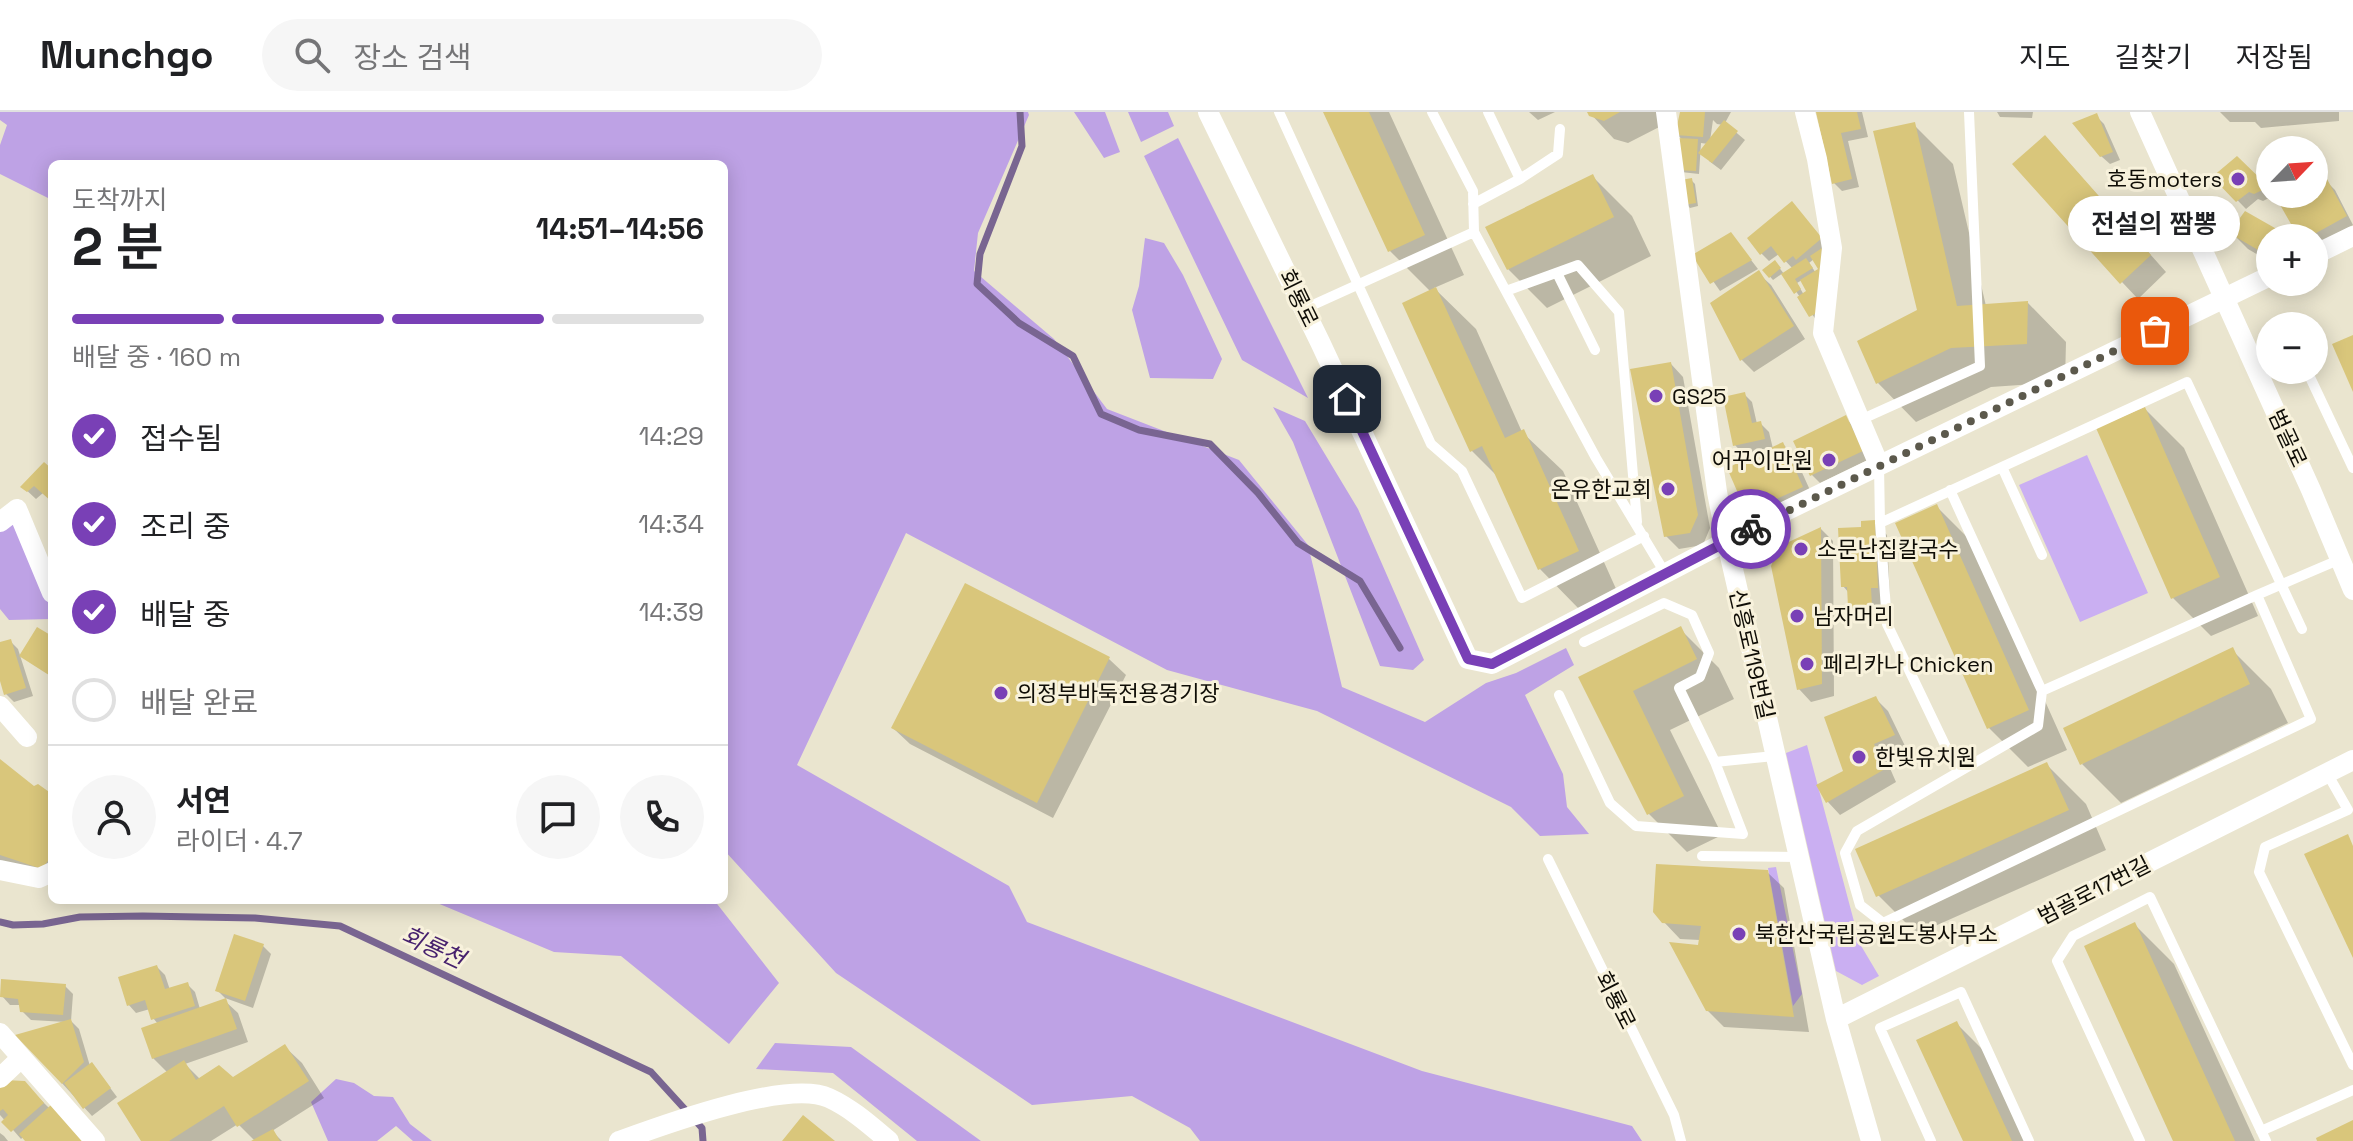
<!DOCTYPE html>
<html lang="ko">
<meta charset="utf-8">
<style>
body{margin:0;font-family:"Space Grotesk","Noto Sans KR",sans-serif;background:#f6f6f6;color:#202124;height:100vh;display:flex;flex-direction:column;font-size:30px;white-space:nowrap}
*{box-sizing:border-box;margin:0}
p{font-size:26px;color:#757577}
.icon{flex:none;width:44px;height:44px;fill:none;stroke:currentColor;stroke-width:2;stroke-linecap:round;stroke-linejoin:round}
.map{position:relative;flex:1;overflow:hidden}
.sheet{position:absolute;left:48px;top:48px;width:680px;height:744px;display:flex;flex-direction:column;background:#fff;border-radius:12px;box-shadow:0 4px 20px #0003}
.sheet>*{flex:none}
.needle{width:52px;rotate:65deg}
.buttons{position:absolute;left:2256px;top:24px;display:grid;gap:16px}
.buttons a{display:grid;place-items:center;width:72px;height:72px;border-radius:50%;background:#fff;box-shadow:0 4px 20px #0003;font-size:40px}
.pin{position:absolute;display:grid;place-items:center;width:68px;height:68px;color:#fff;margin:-34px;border-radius:16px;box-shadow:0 4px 12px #0006}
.courier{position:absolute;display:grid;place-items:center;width:80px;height:80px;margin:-40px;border:6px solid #7940b6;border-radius:50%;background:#fff;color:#222;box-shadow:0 2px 10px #0007}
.bubble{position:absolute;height:56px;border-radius:28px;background:#fff;box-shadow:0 4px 20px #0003;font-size:26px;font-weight:600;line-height:56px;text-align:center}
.headline em{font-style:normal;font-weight:600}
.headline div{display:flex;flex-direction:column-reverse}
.headline{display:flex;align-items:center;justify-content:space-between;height:136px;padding:0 24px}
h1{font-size:52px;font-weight:600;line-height:60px}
.bar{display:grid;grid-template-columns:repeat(4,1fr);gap:12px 8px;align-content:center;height:96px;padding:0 24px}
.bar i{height:10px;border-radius:6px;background:#e0e0e0}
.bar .current{background:#7940b6}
.bar p{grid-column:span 4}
.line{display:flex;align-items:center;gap:20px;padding:0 24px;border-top:2px solid #e0e0e0}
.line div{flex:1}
.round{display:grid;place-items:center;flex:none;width:84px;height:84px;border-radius:42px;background:#f6f6f6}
ol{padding:0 24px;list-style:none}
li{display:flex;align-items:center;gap:24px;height:88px}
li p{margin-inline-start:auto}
li .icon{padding:8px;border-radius:50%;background:#7940b6;color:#fff;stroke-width:4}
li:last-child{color:#757577}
li i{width:44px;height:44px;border:4px solid #e0e0e0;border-radius:50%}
header{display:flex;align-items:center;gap:48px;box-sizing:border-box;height:112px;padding:0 40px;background:#fff;border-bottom:2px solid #e0e0e0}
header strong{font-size:38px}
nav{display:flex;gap:44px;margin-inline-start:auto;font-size:28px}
.search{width:560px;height:72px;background:#f6f6f6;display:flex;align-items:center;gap:20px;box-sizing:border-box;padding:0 28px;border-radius:44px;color:#757577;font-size:30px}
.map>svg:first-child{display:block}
</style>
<header>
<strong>Munchgo</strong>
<div class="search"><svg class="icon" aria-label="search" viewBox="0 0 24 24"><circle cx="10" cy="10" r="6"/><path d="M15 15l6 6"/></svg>장소 검색</div>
<nav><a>지도</a><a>길찾기</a><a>저장됨</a></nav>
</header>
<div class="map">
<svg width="2353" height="1029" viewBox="0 0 2353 1029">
<rect width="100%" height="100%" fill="#eae5cf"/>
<!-- green -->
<path fill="#caaff2" d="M2087,343L2148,481L2080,510L2019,373Z
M1807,633L1860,832L1879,864L1862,873L1836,859L1786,641Z
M1776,755L1802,882L1793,894L1768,756Z"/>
<!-- forest -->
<path fill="#bea2e5" d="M0,0H1028L1029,3L978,121L974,159L1054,227L1107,297L1239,348L1308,433L1342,575L1425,610L1486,571L1516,561L1566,536L1574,553L1525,583L1563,662L1567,695L1589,722L1540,724L1511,695L1317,599L1167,558L906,421L797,653L1009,774L1027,810L1422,959L1632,1014L1642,1029H1200L1190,1016L1132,984L1032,993L836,861L724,738V52H52V88L0,62V33L7,13L0,8Z
M1074,0H1105L1120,40L1104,46Z
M1128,0H1168L1174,14L1141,30Z
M1178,26L1308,286L1242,248L1144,44Z
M1145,126L1164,131L1183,163L1222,247L1213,267L1150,266L1132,198L1139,174Z
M1273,295L1305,309L1358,397L1424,548L1413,558L1380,554L1293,330Z
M15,407L52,487V507L9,508L0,497V418Z
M430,788H714L779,871L729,932L621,844L554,840Z
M775,931L851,935L981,1029H917L833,961L756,957Z
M336,967L354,971L374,984L393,985L410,1012L432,1029H413L396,1014L377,1029H328L311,990Z"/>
<!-- shadow -->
<path fill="#0003" fill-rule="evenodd" d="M1325,0H1389L1464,163L1434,176L1476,217L1522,320L1563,359L1617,479L1579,497L1540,457L1498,365L1472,339L1431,180L1389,138Z
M1529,0H1555L1538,8Z
M1589,0H1671L1669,10L1628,31L1614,27Z
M1682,0H1731L1725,11L1745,28L1721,58L1709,49L1708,32L1701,31L1699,62L1681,60L1683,28L1677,23ZM1713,8L1717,12L1723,13L1710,29Z
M1818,0H1862L1868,25L1848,29L1859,75L1842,79L1834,71Z
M1997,0H2033L2032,6L2000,5Z
M2220,0H2339V9L2261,16L2255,10H2230Z
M2096,4L2104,12L2120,48L2110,52L2101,44Z
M1914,13L1953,52L1986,194L2028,191L2066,230L2065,270L1991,275L1916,310L1878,271L1919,199Z
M2061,42L2166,160L2138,187L2122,170Z
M2237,46L2270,78V82L2275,83L2263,89L2258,87L2246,97L2215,65Z
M1593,65L1632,104L1651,144L1547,196L1508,157Z
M1691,68L1695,72L1698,94L1690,96L1686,92Z
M2327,70L2335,78L2353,113L2314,134V126H2301L2302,82H2314V76Z
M1792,91L1829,135L1819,212L1783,161L1773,168L1765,159L1778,154L1784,162L1793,157L1779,142L1769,149L1761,141ZM1814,147L1821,158L1816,161L1809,151ZM1802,168L1809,180L1804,183L1797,171Z
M2246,102L2289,126H2270V150L2248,137L2232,121Z
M1731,122L1758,157L1720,179L1695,143Z
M1758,161L1771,173L1805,227L1754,260L1742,248L1712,192Z
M1671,252L1683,265L1710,416L1703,433L1679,437L1666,424Z
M1744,282L1752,290L1757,312H1761L1769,320L1773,337L1783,332L1795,345L1814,387L1759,406L1746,393L1772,335L1743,342L1735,333Z
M2145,297L2184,336L2258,504L2211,524L2172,485Z
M1845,306L1853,314L1870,347L1820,371L1812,363L1796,330Z
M52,360V389L43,381L36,387L23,375Z
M1936,394L1975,433L2067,638L2028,655L1989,616Z
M1874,410L1887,423L1890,488L1884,506L1862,507L1850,494L1849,481L1843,474L1864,417Z
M1821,417L1833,429L1834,584L1811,590L1799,577Z
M965,474L1109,547L1126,563L1053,706L910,632L893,616Z
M1680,517L1719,556L1734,587L1670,618L1722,723L1687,740L1648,701L1581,566Z
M10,529L18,537L33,584L14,590L6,582L0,562V532Z
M2232,538L2271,577L2288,611L2121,691L2082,652Z
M1876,587L1888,599L1906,636L1885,645L1896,670L1840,703L1828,690L1819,674L1846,660Z
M0,649L33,677L52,684V770L0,753Z
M2047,653L2086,692L2106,738L1917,822L1878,783Z
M1767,760L1784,776L1809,920L1724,915L1707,898L1700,828L1680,827L1663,809Z
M2135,813L2174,852L2255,1029H2176Z
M263,834L271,842L253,896L225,886L217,878Z
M157,855L165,863L170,878L187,872L195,880L200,897L225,889L238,901L248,930L185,952L200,967L233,968L285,935L302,951L324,986L272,1019L282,1029H255L238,1012L211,1029H143L168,961L153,946L158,912L153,906L150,897L136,901L128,892Z
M65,874L73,882L71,909L79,917L90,954L99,961L117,985L92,1004L19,924L66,910L31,908L22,899L21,893H10L2,884Z
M1956,911L1992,947L2030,1029H1965Z
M0,960L6,968L33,980L82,1029H28L24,1024L21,1027L0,1003Z
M0,1021L4,1024L8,1029H0Z"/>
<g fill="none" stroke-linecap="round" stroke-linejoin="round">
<!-- stream -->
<path stroke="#796591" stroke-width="7" d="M1020,0L1022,34L980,142L977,172L1019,211L1073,244L1101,302L1139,318L1210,332L1258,381L1298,431L1360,469L1400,536
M0,810L13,813L43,812L80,805L143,804L255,806L340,814L651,960L702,1016L703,1029"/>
</g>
<!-- building -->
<path fill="#d9c67b" d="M1323,0H1369L1425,123L1388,140Z
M1587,0H1620L1604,9L1589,4Z
M1680,0H1705L1703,25L1675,23Z
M1816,0H1857L1861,17L1841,21L1852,67L1832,72Z
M2097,1L2113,40L2100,45L2072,11Z
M1724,8L1738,19L1712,51L1698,41Z
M1915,10L1957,194L2028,189L2027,232L1951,236L1876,272L1857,229L1917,198L1873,19Z
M2045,23L2151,143L2120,172L2012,52Z
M1678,26L1698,27L1696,59L1676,58Z
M2237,44L2269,75L2254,82L2249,80L2236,90L2212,65Z
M1593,62L1614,105L1507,158L1485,115Z
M1692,66L1696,91L1684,93L1681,68Z
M2327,67L2347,104L2307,126H2299L2279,91L2298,82H2314V74Z
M1792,89L1822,126L1796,148L1793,144L1784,151L1771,134L1760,143L1747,126Z
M2245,99L2289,124L2288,126H2270V145L2229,121Z
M1731,120L1752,148L1710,172L1692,143Z
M1822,136L1817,201L1809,205L1797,185L1806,179L1800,168L1818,157L1810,144Z
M1806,146L1813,156L1795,167L1801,177L1794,182L1781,162Z
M1775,148L1781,156L1769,166L1762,158Z
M1759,158L1794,214L1740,249L1710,191Z
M1436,175L1505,326L1524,317L1579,439L1538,458L1482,334L1470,340L1402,191Z
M2353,223V280L2332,232Z
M1671,250L1698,403L1690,421L1664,425L1630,257Z
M1745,280L1752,311L1761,309L1765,327L1733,334L1723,285Z
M2145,295L2220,465L2171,487L2096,316Z
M1846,303L1863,339L1810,364L1793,329Z
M1783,330L1803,375L1756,396L1744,395L1727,356Z
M44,350L52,357V390L34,374L27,380L20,375Z
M1937,392L2029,598L1987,617L1895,411Z
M1875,408L1878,476H1871L1872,494L1848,495L1847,475H1841L1838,416L1861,415V409Z
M1821,415L1822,572L1797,578L1771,454L1780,434Z
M965,471L1110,545L1037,691L891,616Z
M1681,514L1697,547L1633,579L1684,684L1647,703L1578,565Z
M37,515L52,524V565L19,544Z
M11,527L26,576L4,583L0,569V530Z
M2233,535L2250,572L2080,653L2063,616Z
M1876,584L1895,623L1874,632L1885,657L1826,691L1816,673L1843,659L1824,605Z
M0,647L34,674L38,672L52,682V743L42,757L0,743Z
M2047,650L2069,698L1876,785L1855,737Z
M2348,722L2353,734V846L2304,742Z
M1656,752L1768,758L1794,905L1706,899L1669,830L1698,833L1701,814L1662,811L1653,800Z
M2135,810L2235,1029H2173L2084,834Z
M234,822L264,832L245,889L215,879Z
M157,853L165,877L188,870L195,894L151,908L145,888L127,894L118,865Z
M1,867L66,872L63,903L20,900L18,887L0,885Z
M226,886L237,917L152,947L141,916Z
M71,907L84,950L62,972L15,923Z
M1957,909L2012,1029H1963L1916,928Z
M285,932L309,969L237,1015L224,994L169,1029H141L117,991L184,948L196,968L219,953L233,965Z
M92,950L111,976L83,997L64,971Z
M4,968L25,969L44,991L11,1020L1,1010L8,1003L3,997L0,999V971Z
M51,993L84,1029H25L19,1022Z
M803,1003L835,1029H782Z
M2353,1008V1029H2317L2316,1026Z
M273,1017L280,1029H251Z"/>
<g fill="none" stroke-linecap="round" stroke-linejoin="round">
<!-- service -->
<path stroke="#fff" stroke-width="10" d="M1279,0L1431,332L1462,359L1522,486L1644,424
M1432,0L1473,79L1474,120
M1520,67L1558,42L1560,17
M1473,92L1520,67L1488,0
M1557,161L1595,238
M1506,179L1578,153L1619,200L1637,410
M1304,197L1474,120L1596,346L1665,461
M2308,261L2353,356
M1858,309L1980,254L1969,0
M1879,353L1880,411
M2002,355L2042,443
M1950,378L2042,579
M2257,483L2311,607L1883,811L1860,793L1845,741L1857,719L2038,614L2042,579L2257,483C2285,471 2312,459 2341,447
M1584,530L1664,491L1692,503L1709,541L1700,565L1679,576L1715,650
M1559,583L1610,691L1636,714L1743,722L1715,650L1774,644
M1958,660L1887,512L1880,411L2187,270L2302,517
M2327,661L2348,698L2265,735L2259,760L2353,953
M1702,744L1798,745
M1548,747L1674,1003L1681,1029
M2261,1019L2353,978
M1931,1029L1880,916L1961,880L2029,1029
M2140,1029L2057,849L2073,824L2150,785L2266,1029"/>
<!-- minor -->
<path stroke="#fff" stroke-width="20" d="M1208,0L1320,230L1468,547L1492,552L1773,405L2270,164
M1666,0L1717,380L1727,431L1836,907L1871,1029
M1805,0L1817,47L1832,136L1823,221L1879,353
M2140,0L2311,378L2353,478
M2314,143L2353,124
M0,410L17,397L52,481
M0,594L27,625
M0,758L39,766L52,760
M1836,907L2353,648
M0,921L95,1029
M0,966L20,947
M619,1029C663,1013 787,967 829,986C851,996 870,1013 889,1029"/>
</g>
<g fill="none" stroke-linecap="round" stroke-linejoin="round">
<!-- done -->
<path stroke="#5c594c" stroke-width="8" stroke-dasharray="0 14.4" d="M1751,417L2155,219"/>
<!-- route -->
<path stroke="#7940b6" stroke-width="10" d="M1347,287L1468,547L1492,552L1751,417"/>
</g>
<!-- markers -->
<g fill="#7940b6" stroke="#f8f2dc" stroke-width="3">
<circle cx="2238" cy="67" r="8"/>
<circle cx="1656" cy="284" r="8"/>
<circle cx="1829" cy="348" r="8"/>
<circle cx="1668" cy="377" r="8"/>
<circle cx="1801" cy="437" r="8"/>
<circle cx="1797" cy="504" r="8"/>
<circle cx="1807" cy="552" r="8"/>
<circle cx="1001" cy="581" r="8"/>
<circle cx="1859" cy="645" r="8"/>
<circle cx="1739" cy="822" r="8"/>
</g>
<g text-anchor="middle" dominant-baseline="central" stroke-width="6" stroke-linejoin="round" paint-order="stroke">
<!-- poi labels -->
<g font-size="22" fill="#0f0d06" stroke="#f8f2dc" text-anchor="start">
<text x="2222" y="67" text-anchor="end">호동moters</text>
<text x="1672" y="284">GS25</text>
<text x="1813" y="348" text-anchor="end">어꾸이만원</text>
<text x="1652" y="377" text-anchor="end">온유한교회</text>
<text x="1817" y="437">소문난집칼국수</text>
<text x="1813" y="504">남자머리</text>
<text x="1823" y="552">페리카나 Chicken</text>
<text x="1017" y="581">의정부바둑전용경기장</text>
<text x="1875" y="645">한빛유치원</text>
<text x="1755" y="822">북한산국립공원도봉사무소</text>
</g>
<!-- street labels -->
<g font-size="22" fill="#0f0d06" stroke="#f8f2dc">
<text transform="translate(1299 186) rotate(64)">회룡로</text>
<text transform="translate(2288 326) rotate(65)">범골로</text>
<text transform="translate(1752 542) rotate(77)">신흥로119번길</text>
<text transform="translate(2094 778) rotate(-27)">범골로17번길</text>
<text transform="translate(1616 888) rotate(63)">회룡로</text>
</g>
<!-- water labels -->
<g font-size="24" font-style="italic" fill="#47216e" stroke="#f8f2dc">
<text transform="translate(433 835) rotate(25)">회룡천</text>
</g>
</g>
</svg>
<div class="buttons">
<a><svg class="needle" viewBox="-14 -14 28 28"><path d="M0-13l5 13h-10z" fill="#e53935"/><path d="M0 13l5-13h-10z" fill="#757577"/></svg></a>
<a>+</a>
<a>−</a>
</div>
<div class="pin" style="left:2155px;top:219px;background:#ea580c"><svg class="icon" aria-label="bag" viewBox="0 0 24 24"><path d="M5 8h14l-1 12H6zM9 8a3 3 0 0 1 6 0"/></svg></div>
<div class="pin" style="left:1347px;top:287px;background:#1f2937"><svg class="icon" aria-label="home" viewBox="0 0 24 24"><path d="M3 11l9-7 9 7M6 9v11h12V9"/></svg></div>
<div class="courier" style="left:1751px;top:417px"><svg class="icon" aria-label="bike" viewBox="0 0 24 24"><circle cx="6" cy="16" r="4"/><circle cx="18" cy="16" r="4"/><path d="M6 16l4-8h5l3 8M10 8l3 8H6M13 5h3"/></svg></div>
<div class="bubble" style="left:2068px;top:84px;width:172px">전설의 짬뽕</div>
<section class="sheet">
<div class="headline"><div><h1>2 분</h1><p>도착까지</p></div><em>14:51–14:56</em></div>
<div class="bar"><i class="current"></i><i class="current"></i><i class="current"></i><i></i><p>배달 중 · 160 m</p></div>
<ol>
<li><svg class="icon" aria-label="check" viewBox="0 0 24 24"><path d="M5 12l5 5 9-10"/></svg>접수됨<p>14:29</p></li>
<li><svg class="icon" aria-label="check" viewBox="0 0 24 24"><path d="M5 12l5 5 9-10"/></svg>조리 중<p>14:34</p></li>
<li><svg class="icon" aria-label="check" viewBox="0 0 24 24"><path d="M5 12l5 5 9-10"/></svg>배달 중<p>14:39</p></li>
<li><i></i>배달 완료</li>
</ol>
<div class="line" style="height:144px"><a class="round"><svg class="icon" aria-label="person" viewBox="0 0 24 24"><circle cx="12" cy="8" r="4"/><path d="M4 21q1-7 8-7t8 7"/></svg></a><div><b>서연</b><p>라이더 · 4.7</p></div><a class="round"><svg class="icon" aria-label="chat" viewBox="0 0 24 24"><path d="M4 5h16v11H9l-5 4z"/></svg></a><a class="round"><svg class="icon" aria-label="phone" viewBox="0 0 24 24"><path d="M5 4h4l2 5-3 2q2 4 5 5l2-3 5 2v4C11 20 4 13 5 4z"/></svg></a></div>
</section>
</div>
